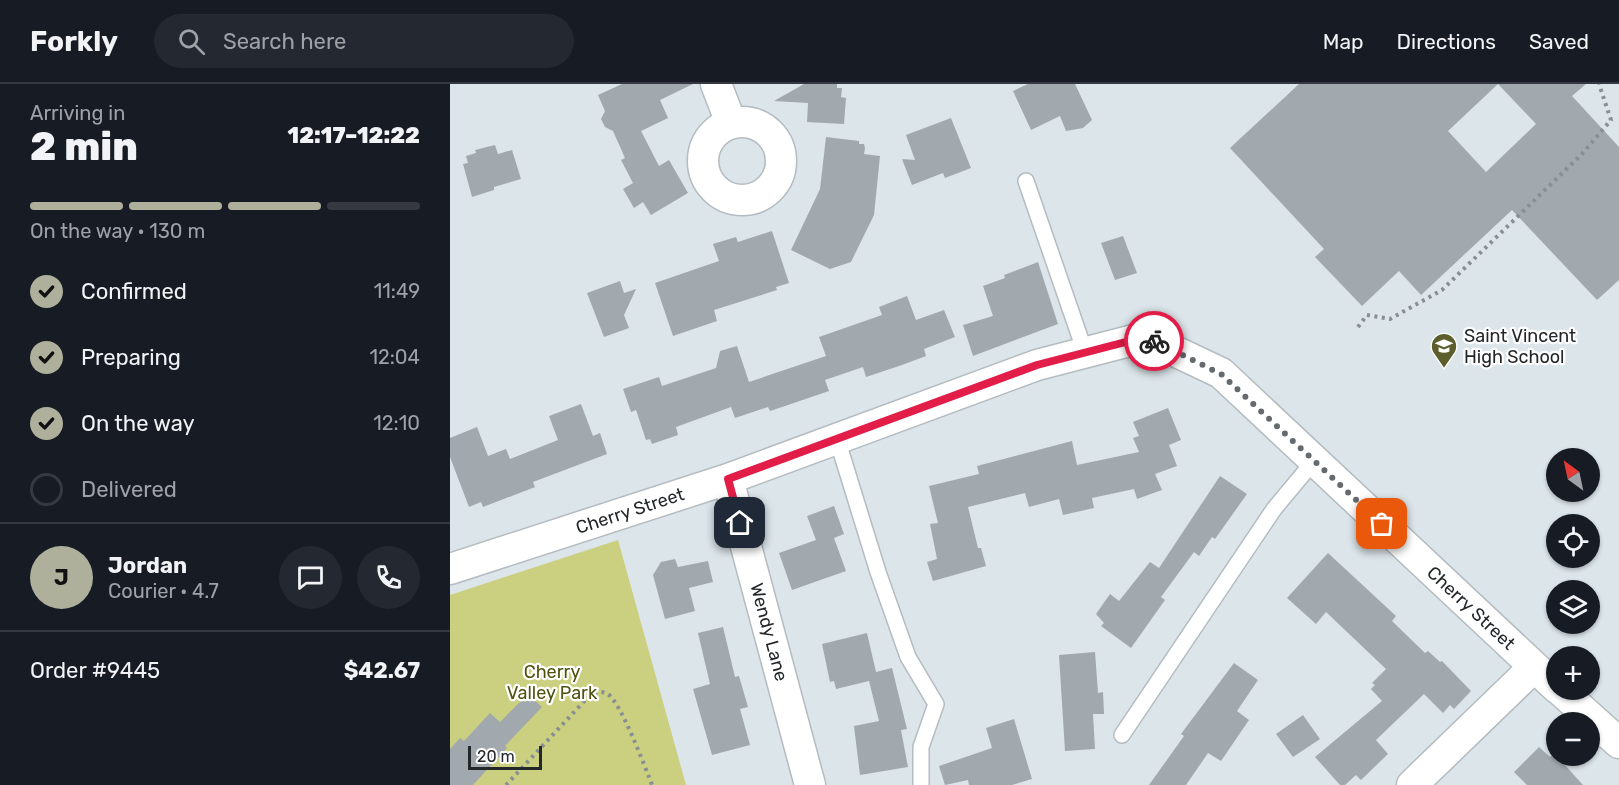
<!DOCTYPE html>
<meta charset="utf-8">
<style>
body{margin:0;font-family:Rubik,sans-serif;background:#242831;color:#f1f3f6;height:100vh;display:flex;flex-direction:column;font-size:22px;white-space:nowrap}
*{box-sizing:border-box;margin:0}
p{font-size:20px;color:#9ea1a6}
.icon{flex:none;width:33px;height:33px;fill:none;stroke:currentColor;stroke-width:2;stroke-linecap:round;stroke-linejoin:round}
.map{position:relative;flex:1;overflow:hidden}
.sheet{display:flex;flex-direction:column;background:#171b24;width:450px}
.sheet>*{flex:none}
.needle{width:39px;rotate:327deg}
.buttons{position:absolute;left:1096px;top:364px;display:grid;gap:12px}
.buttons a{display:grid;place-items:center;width:54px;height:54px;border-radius:50%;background:#171b24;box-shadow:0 2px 4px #0004;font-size:30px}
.scale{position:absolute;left:18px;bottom:15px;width:74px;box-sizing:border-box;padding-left:6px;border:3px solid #242729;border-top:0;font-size:16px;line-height:21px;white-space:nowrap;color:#242729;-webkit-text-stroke:4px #fff;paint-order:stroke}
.pin{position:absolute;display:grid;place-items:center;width:51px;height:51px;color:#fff;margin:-26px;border-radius:12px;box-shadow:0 3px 9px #0006}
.courier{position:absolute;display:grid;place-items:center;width:60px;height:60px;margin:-30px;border:4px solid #e11d48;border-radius:50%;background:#fff;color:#222;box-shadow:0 2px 8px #0007}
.overview em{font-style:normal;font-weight:800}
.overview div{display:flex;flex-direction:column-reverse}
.overview{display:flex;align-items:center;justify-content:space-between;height:102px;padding:0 30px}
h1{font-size:39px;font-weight:800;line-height:45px}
.bar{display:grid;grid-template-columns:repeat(4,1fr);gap:9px 6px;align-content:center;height:72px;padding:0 30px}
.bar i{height:8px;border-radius:4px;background:#363941}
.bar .on{background:#aeb09b}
.bar p{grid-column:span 4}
.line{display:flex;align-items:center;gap:15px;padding:0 30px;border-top:2px solid #363941}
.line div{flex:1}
.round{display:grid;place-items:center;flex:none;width:63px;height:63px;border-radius:32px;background:#242831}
ol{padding:0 30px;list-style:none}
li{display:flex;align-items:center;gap:18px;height:66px}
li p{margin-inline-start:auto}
li .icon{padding:6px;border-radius:50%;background:#aeb09b;color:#111;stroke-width:4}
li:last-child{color:#9ea1a6}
li i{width:33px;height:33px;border:3px solid #363941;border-radius:50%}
header{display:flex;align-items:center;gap:36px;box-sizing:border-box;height:84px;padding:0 30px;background:#171b24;border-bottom:2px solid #363941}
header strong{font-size:28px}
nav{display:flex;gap:33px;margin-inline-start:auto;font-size:21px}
.search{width:420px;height:54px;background:#242831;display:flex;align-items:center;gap:15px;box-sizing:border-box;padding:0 21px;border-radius:33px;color:#9ea1a6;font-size:22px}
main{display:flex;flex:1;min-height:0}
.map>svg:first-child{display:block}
</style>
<header>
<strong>Forkly</strong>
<div class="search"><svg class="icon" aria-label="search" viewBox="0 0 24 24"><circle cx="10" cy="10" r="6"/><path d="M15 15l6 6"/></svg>Search here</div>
<nav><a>Map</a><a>Directions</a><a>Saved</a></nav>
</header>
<main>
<section class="sheet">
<div class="overview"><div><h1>2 min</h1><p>Arriving in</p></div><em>12:17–12:22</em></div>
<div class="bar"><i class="on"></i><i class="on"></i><i class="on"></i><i></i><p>On the way · 130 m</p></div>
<ol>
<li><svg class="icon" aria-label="check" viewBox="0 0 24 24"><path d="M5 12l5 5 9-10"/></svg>Confirmed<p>11:49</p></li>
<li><svg class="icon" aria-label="check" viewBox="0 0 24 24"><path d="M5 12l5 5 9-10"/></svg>Preparing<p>12:04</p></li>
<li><svg class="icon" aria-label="check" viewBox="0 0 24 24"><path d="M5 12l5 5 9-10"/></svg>On the way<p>12:10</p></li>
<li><i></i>Delivered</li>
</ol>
<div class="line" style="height:108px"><b class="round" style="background:#aeb09b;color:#111">J</b><div><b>Jordan</b><p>Courier · 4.7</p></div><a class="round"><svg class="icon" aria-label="chat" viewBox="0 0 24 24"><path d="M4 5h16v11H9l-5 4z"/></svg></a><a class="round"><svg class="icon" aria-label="phone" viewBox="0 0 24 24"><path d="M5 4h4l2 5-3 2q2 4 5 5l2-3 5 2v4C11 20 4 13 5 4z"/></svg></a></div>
<div class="line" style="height:78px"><div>Order #9445</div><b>$42.67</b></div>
</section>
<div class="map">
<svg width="1169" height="701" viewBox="0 0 1169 701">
<rect width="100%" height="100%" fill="#dce5ea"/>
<!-- green -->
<path fill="#cbcf80" d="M168,456L236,701H0V511Z"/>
<!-- building -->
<path fill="#a1a9ae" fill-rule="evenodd" d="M172,0H243L210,16L218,34L191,47L209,82L219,76L238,109L201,131L193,118L184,124L173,105L183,99L171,76L175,74L163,47L155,43L151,35L155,27L148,11Z
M354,0H387V4H392L391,13L396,14L394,40L357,38L358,19L324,17Z
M578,0H625L642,36L633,44L616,47L610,32L581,46L563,7Z
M849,0H1136L1122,12L1169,63V196L1147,216L1062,126L971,211L949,187L912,222L865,173L874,165L780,64ZM1048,0L1086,40L1036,88L998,47Z
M501,34L521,84L495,94L493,89L462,101L452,75L465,76L456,51Z
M376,53L409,57V60H414L415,64L414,70L430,72L424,131L401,178L380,185L341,166L370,105Z
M45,61L48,70L62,66L71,95L44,103V106L22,113L13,80L18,79L16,72L26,69L25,66Z
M322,147L339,199L326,203L327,206L264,226L267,237L223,252L205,199L269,177L263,160L286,153L288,158Z
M673,152L687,189L665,196L651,159Z
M588,178L608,240L523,272L513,241L543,232L533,202L555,194L554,191Z
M170,197L174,209L186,205L174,231L179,244L154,253L137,209Z
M457,212L466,236L494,226L505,253L474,265L476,272L452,281L416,293L413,283L375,296L379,307L338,321L320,327L318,323L285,334L281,323L226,343L228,351L202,360L200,355L196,356L186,326L181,328L173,305L209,293L212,302L266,284L270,267L287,262L299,298L376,272L369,253L432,231L429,223Z
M131,320L143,352L150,349L157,370L83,398L85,403L33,423L31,418L19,423L0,373V354L27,343L38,372L56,365L60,375L108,356L99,332Z
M718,324L731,356L719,361L727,382L705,390L712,406L687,415L684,405L642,414L644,424L613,431L609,415L579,423L575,409L518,423L528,464H531L536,482L483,497L477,478L487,475L480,440L488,439L479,402L529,390L527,382L622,357L627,381L689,368L683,354L689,352L683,338Z
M770,392L797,410L765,455L762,453L749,472L744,468L711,513L715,516L681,564L651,542L654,539L646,530L660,510L669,517L700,478L709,484Z
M384,422L394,450L384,454L396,487L342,506L329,469L366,456L357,432Z
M878,469L946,532L942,537L975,569L978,567L990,578L992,577L1021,607L1004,625L1000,621L993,629L974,610L926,656L938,670L911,696L906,691L895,701H890L865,673L932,617L921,605L925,601L922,599L936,585L876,528L866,540L837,514Z
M225,475L228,483L258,477L263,498L239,504L245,527L215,535L203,491L211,478Z
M273,543L285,593L289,592L298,623L290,625L300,661L262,671L243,605L260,600L248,549Z
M417,549L426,588L442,584L457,645L451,646L458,683L410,691L404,642L429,637L419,597L386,605L384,597L380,598L372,560Z
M645,568L648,609L653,608L654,630H643L645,665L615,667L609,571Z
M784,579L808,596L787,627L799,636L771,677L758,669L736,701H699L734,652L731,650Z
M78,610L92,623L55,662L57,664L23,701H0V665L10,654L14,657L40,629L50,638Z
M853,631L870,655L843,673L826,650Z
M564,635L582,695L562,701H519L518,696L495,701L489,682L542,664L536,644Z
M1089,663L1100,673L1104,669L1133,701H1077L1064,688Z"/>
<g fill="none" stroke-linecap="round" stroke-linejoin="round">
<!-- lane casing -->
<g stroke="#b4bcc1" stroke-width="18">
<path id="lane" d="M576,97L635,268
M387,355L428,488L458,573L486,620L471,663V701
M672,651L824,425L864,377"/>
</g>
<!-- street casing -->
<g stroke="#b4bcc1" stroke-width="33">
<path id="street" d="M266,0L281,39
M253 77a39 39 0 1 1 78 0a39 39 0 1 1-78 0Z
M278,395L360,701
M0,485L278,395L587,281L695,253L771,289L1107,604
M1110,606L1169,659
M962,701L1084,583"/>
</g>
<!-- path -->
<path stroke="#888e92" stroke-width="4" stroke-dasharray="3 4.5" stroke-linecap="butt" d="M908,243L917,231L940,235L992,206L1132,70L1161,36L1149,0
M56,701L140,611C146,609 151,606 158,610C172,621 195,683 202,701"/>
<!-- lane -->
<use href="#lane" stroke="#fff" stroke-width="15"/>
<!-- street -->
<use href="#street" stroke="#fff" stroke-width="30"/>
</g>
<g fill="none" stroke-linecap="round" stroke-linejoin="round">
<!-- done -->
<path stroke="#646a6d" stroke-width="6" stroke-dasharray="0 10.8" d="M704,257L771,290L932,440"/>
<!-- route -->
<path stroke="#e11d48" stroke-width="8" d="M290,439L278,395L587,281L695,253L704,257"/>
</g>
<!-- icons -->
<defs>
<g id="school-pin" transform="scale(1.35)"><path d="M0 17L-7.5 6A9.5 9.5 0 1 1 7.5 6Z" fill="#5c5e2c" stroke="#fff"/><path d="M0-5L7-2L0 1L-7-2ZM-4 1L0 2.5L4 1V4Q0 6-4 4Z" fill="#fff"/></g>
</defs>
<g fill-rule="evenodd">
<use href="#school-pin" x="994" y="262"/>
</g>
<g text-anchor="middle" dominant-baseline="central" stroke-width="4.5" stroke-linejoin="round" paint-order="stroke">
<!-- poi labels -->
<g font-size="18" fill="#242729" stroke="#fff" text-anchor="start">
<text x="1014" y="252">Saint Vincent<tspan x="1014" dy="21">High School</tspan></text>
</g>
<!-- street labels -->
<g font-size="18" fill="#242729" stroke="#fff">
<text transform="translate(180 427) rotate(-18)">Cherry Street</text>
<text transform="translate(1021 524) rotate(43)">Cherry Street</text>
<text transform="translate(319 548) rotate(75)">Wendy Lane</text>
</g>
<!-- park labels -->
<g font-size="18" fill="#505211" stroke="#fff">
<text x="102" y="588">Cherry<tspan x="102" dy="21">Valley Park</tspan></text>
</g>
</g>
</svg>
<div class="buttons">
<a><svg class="needle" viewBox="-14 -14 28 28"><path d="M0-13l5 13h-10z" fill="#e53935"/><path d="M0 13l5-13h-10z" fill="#9ea1a6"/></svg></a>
<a><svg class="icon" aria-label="locate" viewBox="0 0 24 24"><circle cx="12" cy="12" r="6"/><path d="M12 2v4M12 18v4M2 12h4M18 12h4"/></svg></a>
<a><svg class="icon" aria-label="layers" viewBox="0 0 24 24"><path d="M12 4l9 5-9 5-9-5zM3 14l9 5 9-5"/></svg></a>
<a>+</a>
<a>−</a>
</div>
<div class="scale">20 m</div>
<div class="pin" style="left:932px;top:440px;background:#ea580c"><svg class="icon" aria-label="bag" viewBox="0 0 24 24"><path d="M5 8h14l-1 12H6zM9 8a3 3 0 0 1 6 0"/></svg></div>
<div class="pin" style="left:290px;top:439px;background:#1f2937"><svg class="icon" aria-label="home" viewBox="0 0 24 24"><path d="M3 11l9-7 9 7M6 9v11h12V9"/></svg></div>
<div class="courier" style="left:704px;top:257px"><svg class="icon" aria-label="bike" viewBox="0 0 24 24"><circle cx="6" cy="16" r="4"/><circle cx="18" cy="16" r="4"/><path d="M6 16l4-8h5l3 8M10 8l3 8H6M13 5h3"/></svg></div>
</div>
</main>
